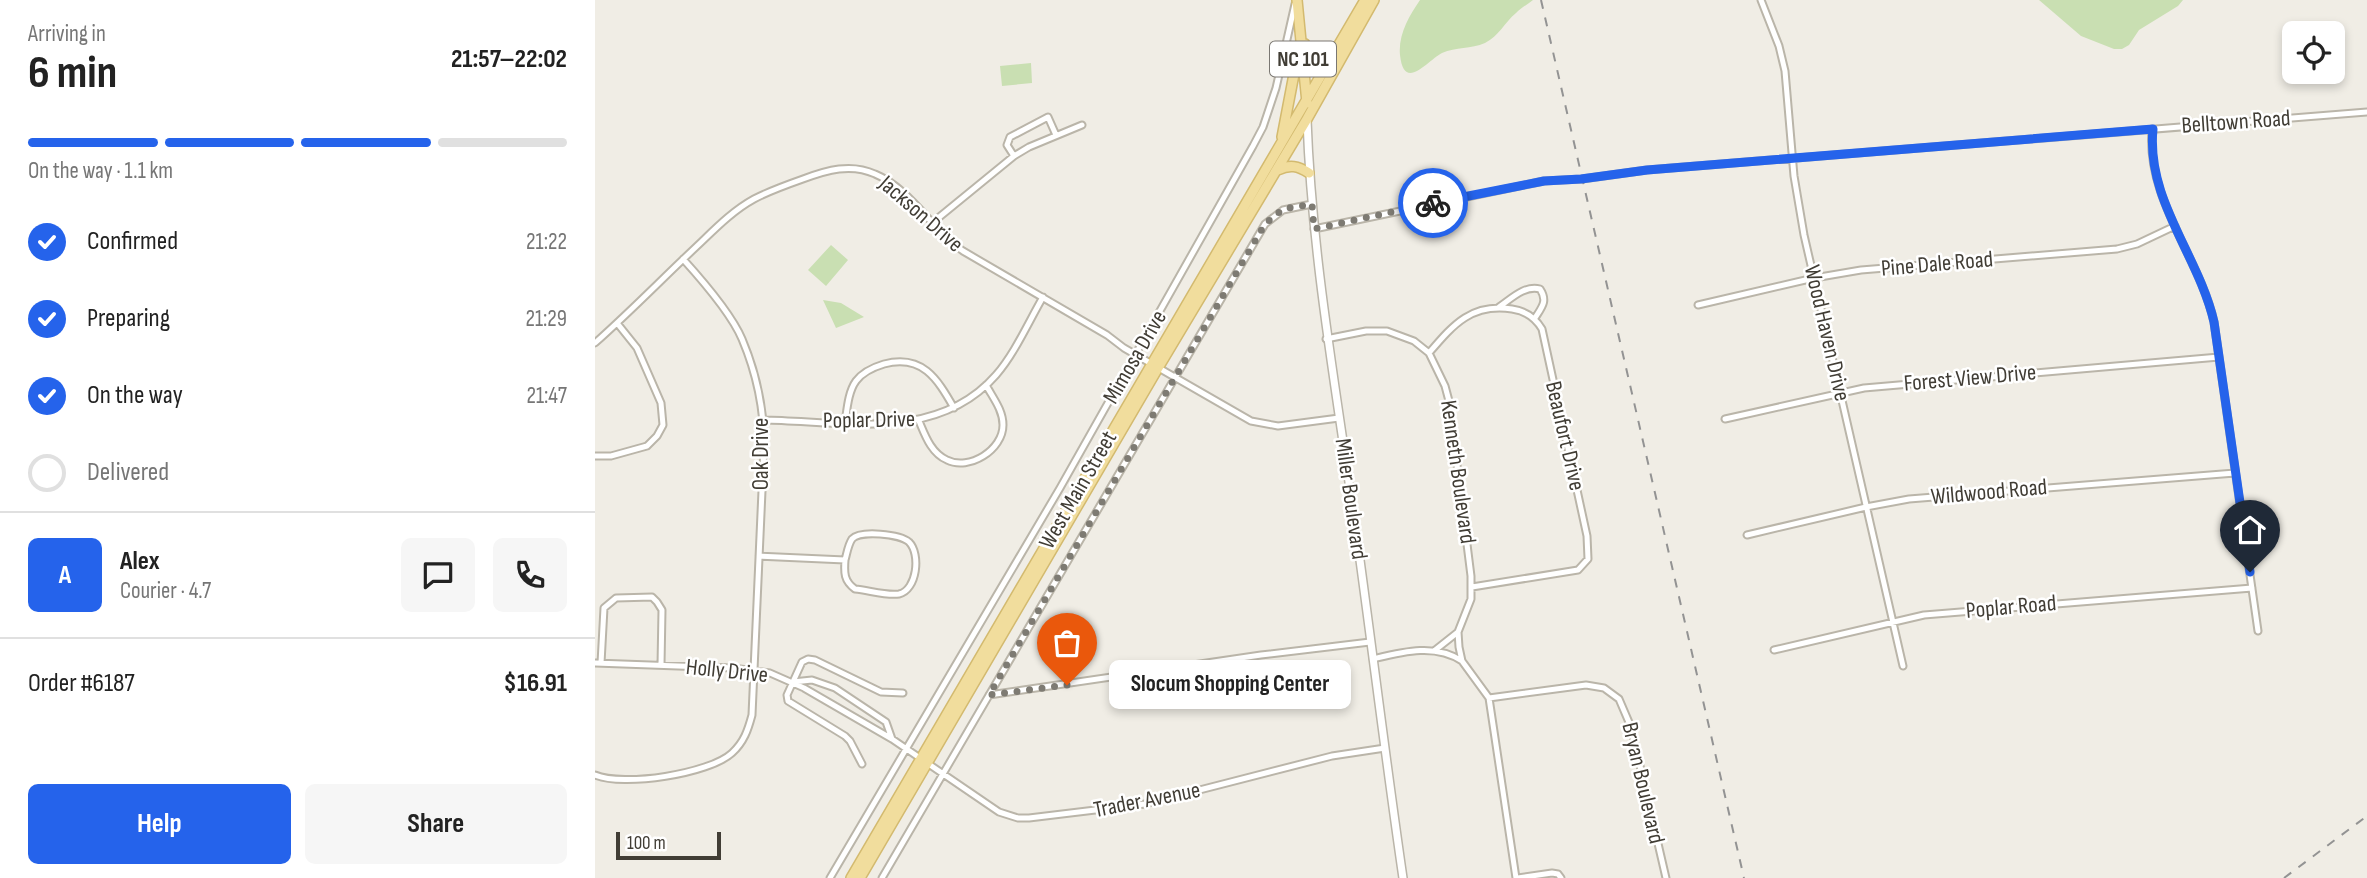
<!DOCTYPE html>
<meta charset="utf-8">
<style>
body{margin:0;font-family:"Sofia Sans Condensed",sans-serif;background:#f6f6f6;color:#222;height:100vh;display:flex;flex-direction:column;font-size:26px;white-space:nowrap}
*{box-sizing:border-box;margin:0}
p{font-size:23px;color:#767676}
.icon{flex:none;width:38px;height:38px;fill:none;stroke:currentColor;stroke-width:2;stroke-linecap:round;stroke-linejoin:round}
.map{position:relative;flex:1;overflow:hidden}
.side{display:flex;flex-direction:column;background:#fff;width:595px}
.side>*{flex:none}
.fabs{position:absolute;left:1687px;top:21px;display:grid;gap:14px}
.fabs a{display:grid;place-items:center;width:63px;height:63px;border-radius:10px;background:#fff;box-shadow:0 4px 10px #0003;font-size:35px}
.scale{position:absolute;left:21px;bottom:18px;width:105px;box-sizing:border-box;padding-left:7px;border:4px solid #413d35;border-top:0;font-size:19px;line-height:24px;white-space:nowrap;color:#413d35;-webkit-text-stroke:5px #fff;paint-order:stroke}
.pin{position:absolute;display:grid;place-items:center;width:60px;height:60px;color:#fff;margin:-72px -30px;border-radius:50% 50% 50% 0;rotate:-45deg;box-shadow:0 0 7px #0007}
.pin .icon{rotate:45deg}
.courier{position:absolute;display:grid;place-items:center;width:70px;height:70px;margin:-35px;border:5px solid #2563eb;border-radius:50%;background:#fff;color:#222;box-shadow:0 2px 9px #0007}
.bubble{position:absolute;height:49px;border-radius:10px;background:#fff;box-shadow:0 4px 10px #0003;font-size:23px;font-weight:700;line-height:49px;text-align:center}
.summary em{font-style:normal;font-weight:700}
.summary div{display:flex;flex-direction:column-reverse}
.summary{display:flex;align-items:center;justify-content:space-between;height:119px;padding:0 28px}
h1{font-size:46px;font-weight:700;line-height:52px}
.bar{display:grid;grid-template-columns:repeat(4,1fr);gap:10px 7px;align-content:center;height:84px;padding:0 28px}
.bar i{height:9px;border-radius:5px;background:#e0e0e0}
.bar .selected{background:#2563eb}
.bar p{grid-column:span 4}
.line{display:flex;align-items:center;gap:18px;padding:0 28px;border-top:2px solid #e0e0e0}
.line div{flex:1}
.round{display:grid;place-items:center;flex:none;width:74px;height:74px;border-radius:10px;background:#f6f6f6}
ol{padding:0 28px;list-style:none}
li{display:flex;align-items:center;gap:21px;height:77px}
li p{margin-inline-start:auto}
li .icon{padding:7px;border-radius:50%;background:#2563eb;color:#fff;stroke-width:4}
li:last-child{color:#767676}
li i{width:38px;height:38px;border:4px solid #e0e0e0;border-radius:50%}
.button{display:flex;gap:14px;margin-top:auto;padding:14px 28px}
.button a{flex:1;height:80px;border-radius:10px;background:#2563eb;color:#fff;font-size:28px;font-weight:700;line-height:80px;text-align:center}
.button a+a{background:#f6f6f6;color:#222}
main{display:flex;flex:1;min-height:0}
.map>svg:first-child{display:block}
</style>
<main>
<section class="side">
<div class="summary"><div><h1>6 min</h1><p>Arriving in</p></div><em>21:57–22:02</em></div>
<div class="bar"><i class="selected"></i><i class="selected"></i><i class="selected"></i><i></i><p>On the way · 1.1 km</p></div>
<ol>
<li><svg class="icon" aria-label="check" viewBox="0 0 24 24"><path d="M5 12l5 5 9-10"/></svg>Confirmed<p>21:22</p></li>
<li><svg class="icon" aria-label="check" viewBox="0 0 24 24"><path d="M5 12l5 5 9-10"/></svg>Preparing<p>21:29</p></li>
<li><svg class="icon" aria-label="check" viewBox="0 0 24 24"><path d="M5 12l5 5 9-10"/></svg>On the way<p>21:47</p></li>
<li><i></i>Delivered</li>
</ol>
<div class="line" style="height:126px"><b class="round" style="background:#2563eb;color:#fff">A</b><div><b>Alex</b><p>Courier · 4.7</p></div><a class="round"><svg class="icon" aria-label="chat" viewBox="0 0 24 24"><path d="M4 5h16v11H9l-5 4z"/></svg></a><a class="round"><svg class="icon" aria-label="phone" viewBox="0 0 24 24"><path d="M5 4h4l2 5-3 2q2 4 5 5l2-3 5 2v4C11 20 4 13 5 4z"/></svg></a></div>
<div class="line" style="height:91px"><div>Order #6187</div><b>$16.91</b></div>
<div class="button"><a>Help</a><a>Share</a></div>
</section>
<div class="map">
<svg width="1772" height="878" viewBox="0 0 1772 878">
<rect width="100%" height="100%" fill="#f0ede5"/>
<!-- green -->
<path fill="#c9dfb2" d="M825,0H938C933,4 926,8 921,13C909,23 904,36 890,43C876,49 861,47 847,53C833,60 809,93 805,55C803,35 814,16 825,0Z
M1444,0H1588L1583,6L1544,30L1534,45L1527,49H1519L1486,36Z
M436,63L437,83L407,86L405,66Z
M236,245L253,260L231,286L213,270Z
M228,300L246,303L269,317L241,328Z"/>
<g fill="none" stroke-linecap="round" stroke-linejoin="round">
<!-- minor casing -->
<g stroke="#bab5a9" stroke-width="9">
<path id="minor" d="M1166,0L1184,46L1190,71L1199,176L1209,235L1308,666
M1557,129C1551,200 1604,256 1619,322L1663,631
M419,156L412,145L415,137L453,117L461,135
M337,223L419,156L434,147L487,125
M719,229L949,181L987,179L1052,170L1772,112
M1103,305L1219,278L1266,270L1522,249L1542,244L1580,226
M904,307C916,299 929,285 945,289C953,301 947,307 940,318
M731,339L771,331H792L819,341L834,353L850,386L854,401L876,576V599L863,632L864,647L867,661L894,698L921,878
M0,343C35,312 67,279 101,247C119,230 137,211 159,199C174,191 191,185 208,179C232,170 256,163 280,174C316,189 336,229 368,251L512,335L529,348L656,421L683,426L744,418
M834,353C858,325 876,303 917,309C931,311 940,317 947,329L992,536L993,559L983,570L877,587
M1130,419L1269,388L1624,357
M168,420C247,421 342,443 401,375C420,353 433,323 448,297
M324,421C330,435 336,453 352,460C374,471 408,450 408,425C408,410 398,398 391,385
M250,423C252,410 253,392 261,381C267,373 279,367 289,364C327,354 342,378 359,408
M0,456H16L52,446L62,436L68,425L66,403L42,348L22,323
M1152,535L1271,507L1314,499L1640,473
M164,556L250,560C249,573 249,581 260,589C273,590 291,596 304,594C322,590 326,554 314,542C305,534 265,530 257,539C253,545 252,553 250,560
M1179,650L1329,615L1657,588
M839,651L863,632
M778,659C807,652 840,643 867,661
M0,663L138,668L175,673L209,688L297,739L404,812L423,818H434L550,804L737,756L790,748
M6,663L9,608L21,598L57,597L62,602L67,610L66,665
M198,682L217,680L240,688L291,722L297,739
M394,695L666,655L775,642
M894,698L991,685L1009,688L1024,699L1036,727L1071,878
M267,764L255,741L250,736L193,701L192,695L207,662L213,659L220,660L286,692L308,693
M0,775C28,787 114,774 137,753C149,742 153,730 157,715L169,446C169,410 161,372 147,339C136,313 107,280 88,259
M235,878L465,488L658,146L668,127L681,88L700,4
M287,878L670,224L688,210L717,204
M923,878L957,873L963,874L966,878"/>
</g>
<!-- tertiary casing -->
<g stroke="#bab5a9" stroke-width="10">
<path id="tertiary" d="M712,120C717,259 742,393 761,531C777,646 791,762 808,878"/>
</g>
<!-- primary casing -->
<g stroke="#d3ba6f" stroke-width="12">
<path id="primary" d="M702,0L712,103
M710,44C716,57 727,63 739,53
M687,137L704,48
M683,170C695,164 703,166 714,173
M256,878L770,0
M265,878L563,368L712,119L779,0"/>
</g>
<!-- minor -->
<use href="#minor" stroke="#fff" stroke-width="5"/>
<!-- tertiary -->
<use href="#tertiary" stroke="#fff" stroke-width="7"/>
<!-- primary -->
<use href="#primary" stroke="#f1dd9d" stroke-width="9"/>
<!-- rail -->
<path stroke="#939393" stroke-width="2" stroke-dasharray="9 9" stroke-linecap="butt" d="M946,0L1149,878
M1689,878L1772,816"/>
</g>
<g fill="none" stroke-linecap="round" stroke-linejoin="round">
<!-- done -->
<path stroke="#7e7b73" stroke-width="7" stroke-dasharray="0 12.6" d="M472,685L394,695L670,224L688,209L717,204L719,229L838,203"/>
<!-- route -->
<path stroke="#2563eb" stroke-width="9" d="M838,203L949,181L986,179L1052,170L1558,129C1551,200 1604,256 1619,322L1655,572"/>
</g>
<g text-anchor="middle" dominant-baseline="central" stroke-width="5" stroke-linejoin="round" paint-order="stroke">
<!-- shield labels -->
<rect fill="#fff" stroke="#7a7772" stroke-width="2" x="675" y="41.5" width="66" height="35" rx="5"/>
<g font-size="21" font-weight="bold" fill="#413d35">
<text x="708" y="59">NC 101</text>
</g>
<!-- street labels -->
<g font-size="23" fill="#413d35" stroke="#fff">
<text transform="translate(1641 122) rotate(-4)">Belltown Road</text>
<text transform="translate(326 214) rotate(41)">Jackson Drive</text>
<text transform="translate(1342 264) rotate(-5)">Pine Dale Road</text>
<text transform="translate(1232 333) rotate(77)">Wood Haven Drive</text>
<text transform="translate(540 357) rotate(-60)">Mimosa Drive</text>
<text transform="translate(1375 378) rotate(-5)">Forest View Drive</text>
<text transform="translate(274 420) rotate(-1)">Poplar Drive</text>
<text transform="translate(970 436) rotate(77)">Beaufort Drive</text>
<text transform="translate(166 454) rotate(-90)">Oak Drive</text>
<text transform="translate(863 472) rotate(82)">Kenneth Boulevard</text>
<text transform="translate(483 490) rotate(-60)">West Main Street</text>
<text transform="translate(1394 492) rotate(-5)">Wildwood Road</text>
<text transform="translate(756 499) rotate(82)">Miller Boulevard</text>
<text transform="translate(1416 607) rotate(-5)">Poplar Road</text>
<text transform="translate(132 671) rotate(6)">Holly Drive</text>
<text transform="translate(1048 783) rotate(77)">Bryan Boulevard</text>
<text transform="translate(552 800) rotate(-11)">Trader Avenue</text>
</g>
</g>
</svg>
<div class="fabs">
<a><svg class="icon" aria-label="locate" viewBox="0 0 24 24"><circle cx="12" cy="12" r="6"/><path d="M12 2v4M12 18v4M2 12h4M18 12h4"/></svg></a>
</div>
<div class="scale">100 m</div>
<div class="pin" style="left:472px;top:685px;background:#ea580c"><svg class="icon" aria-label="bag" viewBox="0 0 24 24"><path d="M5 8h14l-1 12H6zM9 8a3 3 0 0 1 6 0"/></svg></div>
<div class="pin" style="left:1655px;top:572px;background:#1f2937"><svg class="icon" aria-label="home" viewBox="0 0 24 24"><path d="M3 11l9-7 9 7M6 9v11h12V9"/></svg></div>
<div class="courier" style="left:838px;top:203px"><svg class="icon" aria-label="bike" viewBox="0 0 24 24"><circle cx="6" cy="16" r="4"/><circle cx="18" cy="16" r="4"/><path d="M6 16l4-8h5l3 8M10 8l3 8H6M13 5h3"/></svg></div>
<div class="bubble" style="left:514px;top:660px;width:242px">Slocum Shopping Center</div>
</div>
</main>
